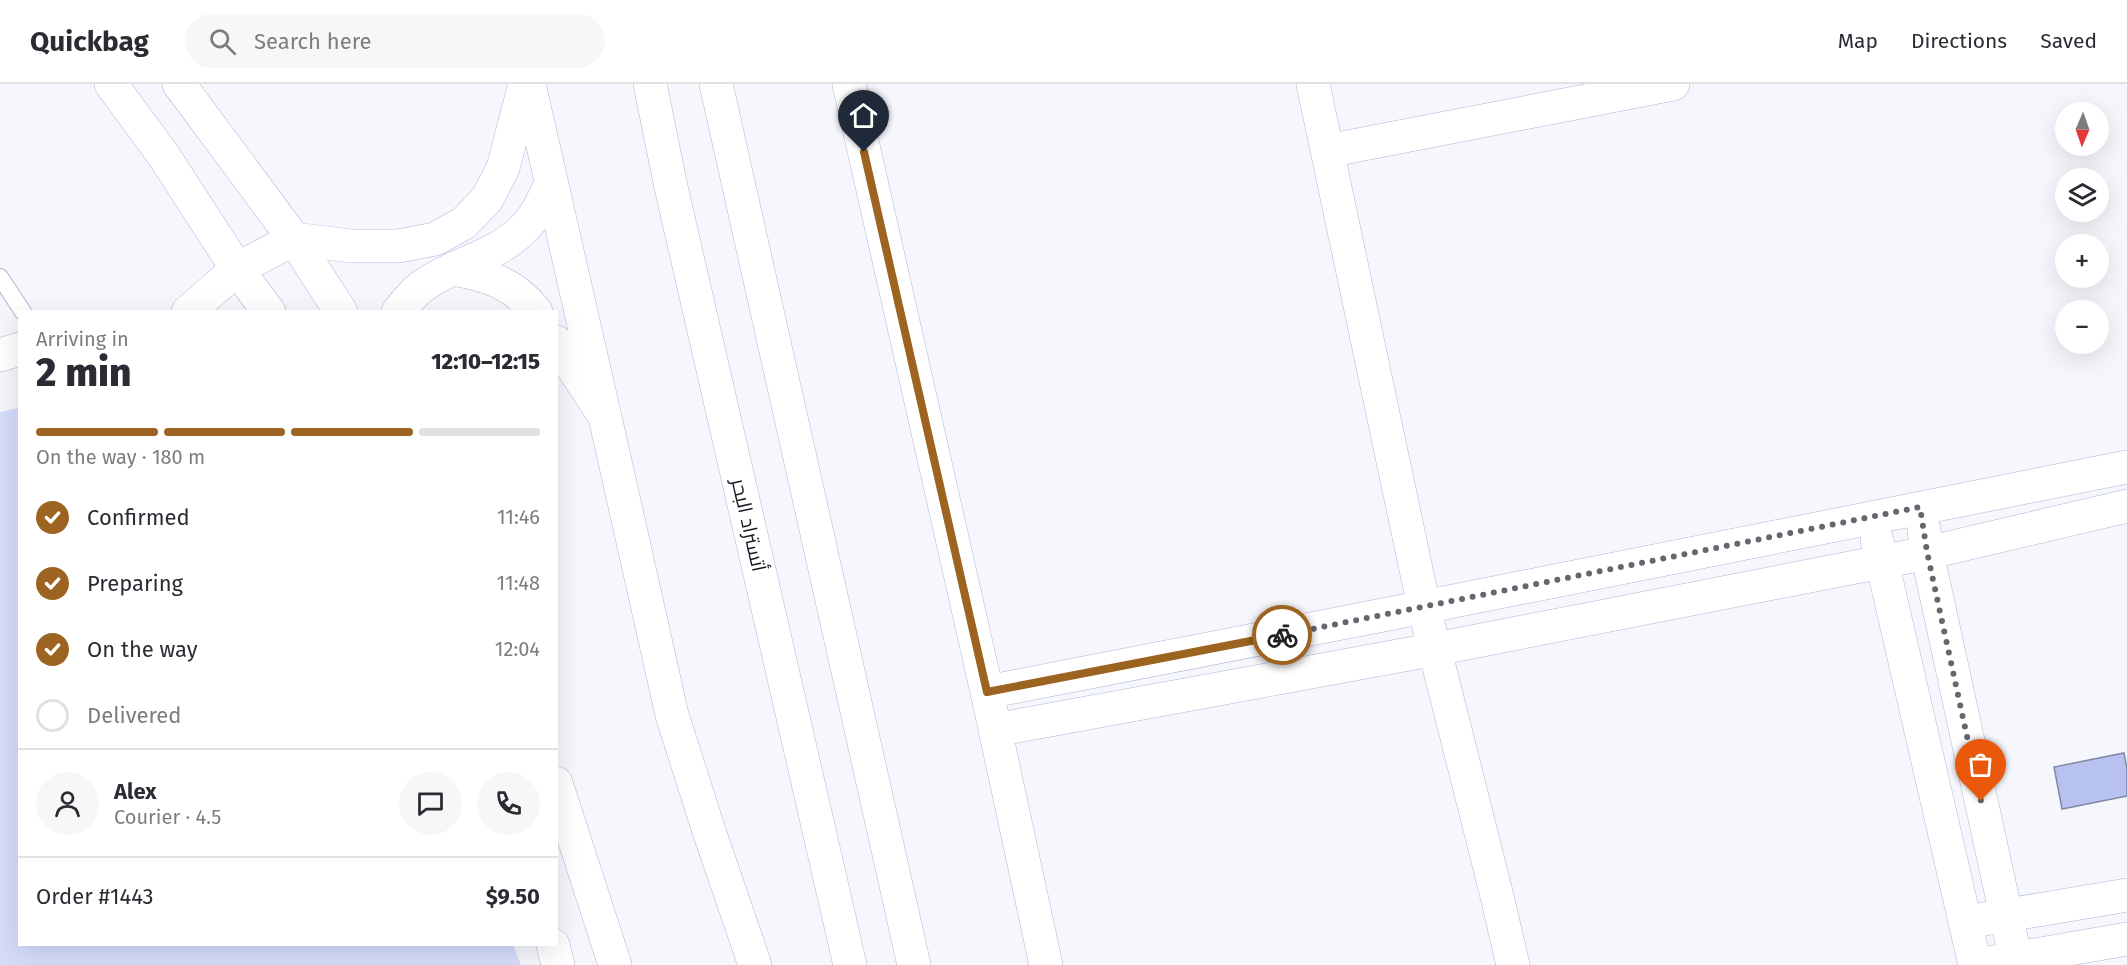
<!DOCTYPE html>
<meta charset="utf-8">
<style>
body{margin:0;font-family:"Fira Sans",Cairo,sans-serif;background:#f7f7f7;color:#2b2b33;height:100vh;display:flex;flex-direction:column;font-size:22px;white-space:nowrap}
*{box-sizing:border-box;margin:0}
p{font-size:20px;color:#7c7c81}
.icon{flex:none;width:33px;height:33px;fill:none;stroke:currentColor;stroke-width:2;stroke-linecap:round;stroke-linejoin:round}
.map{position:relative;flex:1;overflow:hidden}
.drawer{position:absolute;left:18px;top:226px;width:540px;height:636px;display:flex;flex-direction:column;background:#fff;border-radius:0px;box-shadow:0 6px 24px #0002}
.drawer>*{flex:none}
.needle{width:39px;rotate:182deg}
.fabs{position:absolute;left:2055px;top:18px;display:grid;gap:12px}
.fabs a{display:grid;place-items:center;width:54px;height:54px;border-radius:50%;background:#fff;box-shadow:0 6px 24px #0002;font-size:30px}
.pin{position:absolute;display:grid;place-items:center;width:51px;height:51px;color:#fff;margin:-62px -26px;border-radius:50% 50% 50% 0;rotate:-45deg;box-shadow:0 0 6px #0007}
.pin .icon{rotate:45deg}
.courier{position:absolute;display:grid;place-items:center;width:60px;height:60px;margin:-30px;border:4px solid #9d6421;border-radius:50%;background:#fff;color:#222;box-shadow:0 2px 8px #0007}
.overview em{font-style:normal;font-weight:800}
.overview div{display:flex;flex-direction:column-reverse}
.overview{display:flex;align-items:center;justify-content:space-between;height:102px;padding:0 18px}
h1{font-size:39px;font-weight:800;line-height:45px}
.bar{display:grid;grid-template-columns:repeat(4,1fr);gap:9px 6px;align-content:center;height:72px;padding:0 18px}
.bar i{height:8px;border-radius:4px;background:#e1e1e2}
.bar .active{background:#9d6421}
.bar p{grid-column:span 4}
.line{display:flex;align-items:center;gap:15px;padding:0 18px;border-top:2px solid #e1e1e2}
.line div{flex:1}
.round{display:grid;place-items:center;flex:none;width:63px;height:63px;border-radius:32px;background:#f7f7f7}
ol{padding:0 18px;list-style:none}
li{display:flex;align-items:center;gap:18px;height:66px}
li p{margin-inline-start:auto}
li .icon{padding:6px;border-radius:50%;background:#9d6421;color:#fff;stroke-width:4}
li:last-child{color:#7c7c81}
li i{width:33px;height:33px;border:3px solid #e1e1e2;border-radius:50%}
header{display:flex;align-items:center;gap:36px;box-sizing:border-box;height:84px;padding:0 30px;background:#fff;border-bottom:2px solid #e1e1e2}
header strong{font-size:28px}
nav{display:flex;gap:33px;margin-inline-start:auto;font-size:21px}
.search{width:420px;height:54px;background:#f7f7f7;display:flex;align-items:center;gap:15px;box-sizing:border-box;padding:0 21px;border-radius:33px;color:#7c7c81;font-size:22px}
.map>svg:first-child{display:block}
</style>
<header>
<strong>Quickbag</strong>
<div class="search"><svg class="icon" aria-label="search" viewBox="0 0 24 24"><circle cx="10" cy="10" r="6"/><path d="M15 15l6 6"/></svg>Search here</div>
<nav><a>Map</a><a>Directions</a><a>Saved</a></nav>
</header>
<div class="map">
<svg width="2127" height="881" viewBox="0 0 2127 881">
<rect width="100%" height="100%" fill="#f5f7fd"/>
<!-- green -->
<path fill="#d5dcfa" d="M19,324L20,861H513L521,881H0V328Z"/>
<!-- building -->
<path fill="#b8c2f1" stroke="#8288a4" stroke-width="1.5" d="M2124,669L2127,685V712L2062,725L2054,683Z"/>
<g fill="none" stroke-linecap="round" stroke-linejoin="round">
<!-- lane casing -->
<g stroke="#b0b6d4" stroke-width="18">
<path id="lane" d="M0,193L23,228"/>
</g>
<!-- street casing -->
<g stroke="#b0b6d4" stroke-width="34">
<path id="street" d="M849,0L987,608L1046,881
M1313,0L1424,523L1496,808L1513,881
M1327,67L1673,0
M188,228L237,185
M0,271L20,265
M1924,446L1927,469L2017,881
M1877,456L1975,881
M987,608L1424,523L2127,383
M995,646L1436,565L1927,469L2127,422
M1984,835L2127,811
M1994,878L2127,855"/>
</g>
<!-- secondary casing -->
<g stroke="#b0b6d4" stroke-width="34">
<path id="secondary" d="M111,0L164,72L237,185L269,228
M179,0L294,155L341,228
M529,0L604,329
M237,185L294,155L351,162H398L435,155L464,139L487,115L503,84L525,0
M398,228C407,217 415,206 427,199C460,177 499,172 526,142C538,130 544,114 551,99
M556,699L615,881
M553,861L558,881"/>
</g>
<!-- highway casing -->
<g stroke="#b0b6d4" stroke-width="34">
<path id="highway" d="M650,0L671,103L850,881
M716,0L914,881
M453,185C487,191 514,199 536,228
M556,258L605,333L672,631L709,747L755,881"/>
</g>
<!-- lane -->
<use href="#lane" stroke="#fff" stroke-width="16"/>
<!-- street -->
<use href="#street" stroke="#fff" stroke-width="33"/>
<!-- secondary -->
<use href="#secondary" stroke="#fff" stroke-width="33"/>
<!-- highway -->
<use href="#highway" stroke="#fff" stroke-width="33"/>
</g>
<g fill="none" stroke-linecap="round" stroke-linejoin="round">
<!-- done -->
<path stroke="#65676f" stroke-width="6" stroke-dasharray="0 10.8" d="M1282,551L1920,423L1927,468L1981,717"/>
<!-- route -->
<path stroke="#9d6421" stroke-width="8" d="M864,68L987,608L1282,551"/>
</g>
<g text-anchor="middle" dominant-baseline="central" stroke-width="6" stroke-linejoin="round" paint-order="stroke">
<!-- street labels -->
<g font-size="20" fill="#171923" stroke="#fff">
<text transform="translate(749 441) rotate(77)">أتستراد البحر</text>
</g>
</g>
</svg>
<div class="fabs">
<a><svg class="needle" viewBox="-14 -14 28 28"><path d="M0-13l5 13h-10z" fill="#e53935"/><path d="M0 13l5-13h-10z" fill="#7c7c81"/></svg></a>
<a><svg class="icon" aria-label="layers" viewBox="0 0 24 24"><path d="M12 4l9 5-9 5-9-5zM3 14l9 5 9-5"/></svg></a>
<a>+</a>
<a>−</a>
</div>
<div class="pin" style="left:1981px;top:717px;background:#ea580c"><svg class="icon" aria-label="bag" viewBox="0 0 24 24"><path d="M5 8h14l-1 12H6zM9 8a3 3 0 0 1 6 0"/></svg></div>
<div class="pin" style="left:864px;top:68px;background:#1f2937"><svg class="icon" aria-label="home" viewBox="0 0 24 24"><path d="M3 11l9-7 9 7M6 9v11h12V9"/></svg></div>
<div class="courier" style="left:1282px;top:551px"><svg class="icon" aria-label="bike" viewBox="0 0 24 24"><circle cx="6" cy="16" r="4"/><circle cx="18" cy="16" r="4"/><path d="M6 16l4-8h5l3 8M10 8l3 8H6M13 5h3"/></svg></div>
<section class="drawer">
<div class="overview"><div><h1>2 min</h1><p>Arriving in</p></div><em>12:10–12:15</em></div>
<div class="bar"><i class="active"></i><i class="active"></i><i class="active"></i><i></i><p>On the way · 180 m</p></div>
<ol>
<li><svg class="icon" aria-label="check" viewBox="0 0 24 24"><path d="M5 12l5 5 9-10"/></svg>Confirmed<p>11:46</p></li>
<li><svg class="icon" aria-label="check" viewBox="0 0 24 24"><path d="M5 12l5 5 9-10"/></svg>Preparing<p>11:48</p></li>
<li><svg class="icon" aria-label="check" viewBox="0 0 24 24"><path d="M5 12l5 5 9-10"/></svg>On the way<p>12:04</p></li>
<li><i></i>Delivered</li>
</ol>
<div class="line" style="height:108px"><a class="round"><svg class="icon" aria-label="person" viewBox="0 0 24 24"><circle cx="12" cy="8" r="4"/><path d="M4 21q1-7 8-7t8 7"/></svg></a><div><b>Alex</b><p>Courier · 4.5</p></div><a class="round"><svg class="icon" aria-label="chat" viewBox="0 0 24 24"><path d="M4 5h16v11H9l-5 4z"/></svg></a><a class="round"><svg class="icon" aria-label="phone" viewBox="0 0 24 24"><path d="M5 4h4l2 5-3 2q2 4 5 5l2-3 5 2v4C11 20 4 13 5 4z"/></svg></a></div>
<div class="line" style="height:78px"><div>Order #1443</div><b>$9.50</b></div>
</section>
</div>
